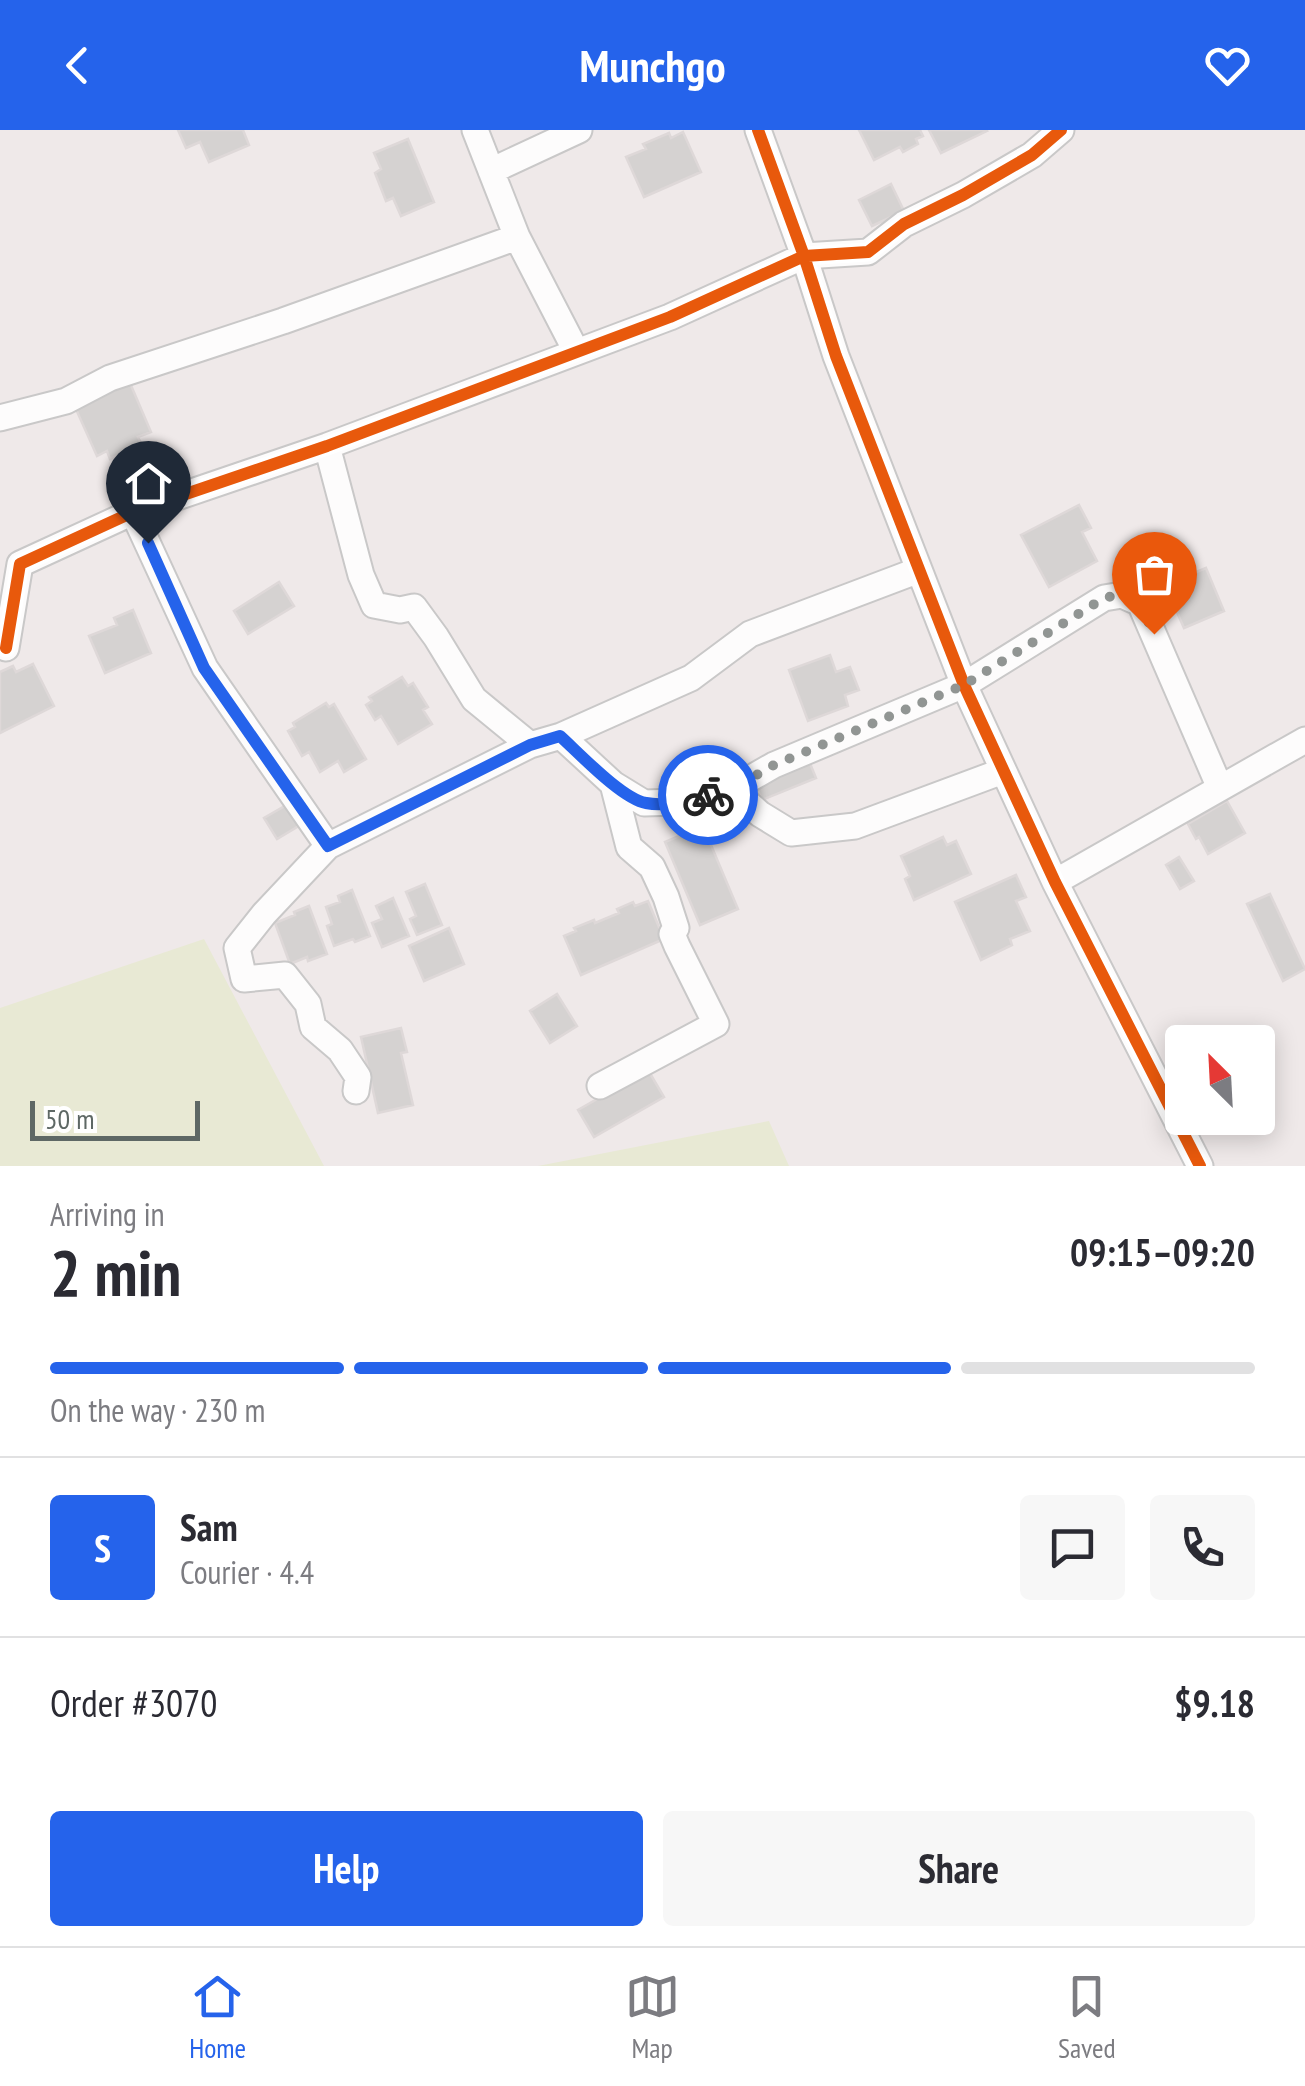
<!DOCTYPE html>
<meta charset="utf-8">
<style>
body{margin:0;font-family:"PT Sans Narrow",sans-serif;background:#f7f7f7;color:#2b2b33;height:100vh;display:flex;flex-direction:column;font-size:38px;white-space:nowrap}
*{box-sizing:border-box;margin:0}
p{font-size:32px;color:#7c7c81}
.icon{flex:none;width:55px;height:55px;fill:none;stroke:currentColor;stroke-width:2;stroke-linecap:round;stroke-linejoin:round}
.map{position:relative;height:1036px;overflow:hidden}
.panel{display:flex;flex-direction:column;background:#fff;flex:1}
.panel>*{flex:none}
.needle{width:65px;rotate:336deg}
.controls{position:absolute;left:1165px;top:895px;display:grid;gap:20px}
.controls a{display:grid;place-items:center;width:110px;height:110px;border-radius:10px;background:#fff;box-shadow:0 5px 25px #0003;font-size:50px}
.scale{position:absolute;left:30px;bottom:25px;width:170px;box-sizing:border-box;padding-left:10px;border:5px solid #5e6865;border-top:0;font-size:28px;line-height:35px;white-space:nowrap;color:#5e6865;-webkit-text-stroke:8px #fff;paint-order:stroke}
.pin{position:absolute;display:grid;place-items:center;width:85px;height:85px;color:#fff;margin:-102px -42px;border-radius:50% 50% 50% 0;rotate:-45deg;box-shadow:0 0 10px #0007}
.pin .icon{rotate:45deg}
.courier{position:absolute;display:grid;place-items:center;width:100px;height:100px;margin:-50px;border:8px solid #2563eb;border-radius:50%;background:#fff;color:#222;box-shadow:0 2px 12px #0007}
.summary em{font-style:normal;font-weight:700}
.summary div{display:flex;flex-direction:column-reverse}
.summary{display:flex;align-items:center;justify-content:space-between;height:170px;padding:0 50px}
h1{font-size:65px;font-weight:700;line-height:75px}
.bar{display:grid;grid-template-columns:repeat(4,1fr);gap:15px 10px;align-content:center;height:120px;padding:0 50px}
.bar i{height:12px;border-radius:8px;background:#e1e1e2}
.bar .active{background:#2563eb}
.bar p{grid-column:span 4}
.line{display:flex;align-items:center;gap:25px;padding:0 50px;border-top:2px solid #e1e1e2}
.line div{flex:1}
.round{display:grid;place-items:center;flex:none;width:105px;height:105px;border-radius:10px;background:#f7f7f7}
.button{display:flex;gap:20px;margin-top:auto;padding:20px 50px}
.button a{flex:1;height:115px;border-radius:10px;background:#2563eb;color:#fff;font-size:40px;font-weight:700;line-height:115px;text-align:center}
.button a+a{background:#f7f7f7;color:#2b2b33}
header{display:flex;justify-content:space-between;align-items:center;height:130px;padding:0 50px;background:#2563eb;color:#fff;font-size:45px;font-weight:700}
.tabs{display:flex;justify-content:space-around;align-items:center;height:140px;border-top:2px solid #e1e1e2;background:#fff;font-size:28px;color:#7c7c81}
.tabs a{display:grid;justify-items:center;gap:5px}
.tabs .active{color:#2563eb}
.map>svg:first-child{display:block}
</style>
<header><svg class="icon" aria-label="back" viewBox="0 0 24 24"><path d="M15 5l-7 7 7 7"/></svg>Munchgo<svg class="icon" aria-label="heart" viewBox="0 0 24 24"><path d="M12 20l-8-8c-3-5 5-10 8-4 3-6 11-1 8 4z"/></svg></header>
<div class="map">
<svg width="1305" height="1036" viewBox="0 0 1305 1036">
<rect width="100%" height="100%" fill="#efe9e9"/>
<!-- green -->
<path fill="#e8e9d4" d="M204,809L324,1036H0V878Z
M769,991L789,1036H538Z"/>
<!-- building -->
<path fill="#d5d2d1" stroke="#ded8d8" stroke-width="2.5" d="M178,0H243L249,15L209,32L200,12L186,18Z
M859,0H920L923,6L916,9L918,14L903,22L900,17L874,30Z
M929,0H986L987,1L941,23Z
M683,2L701,42L644,67L626,27L646,19L643,14L669,3L671,8Z
M408,9L434,72L401,86L393,68L386,71L375,43L381,39L374,23Z
M891,54L904,81L872,96L859,70Z
M130,253L151,302L138,307L142,315L110,329L107,321L97,326L75,277Z
M1079,375L1091,398L1082,402L1097,431L1049,457L1021,405Z
M1206,438L1224,481L1184,498L1165,455Z
M279,452L294,476L248,504L234,481Z
M133,480L151,523L105,543L89,506L117,495L114,488Z
M830,525L836,542L850,537L859,560L845,565L848,576L808,591L789,540Z
M33,534L54,576L0,603V542L13,536L16,542Z
M402,547L408,556L413,553L428,577L423,580L432,594L398,614L381,586L375,590L366,575L372,571L369,567Z
M326,573L329,577L334,574L366,629L344,642L338,631L320,642L309,622L302,626L288,601L295,597L293,593Z
M807,626L816,648L762,670L753,649Z
M1227,671L1245,703L1208,724L1199,707L1196,709L1188,694Z
M290,673L302,694L277,709L264,688Z
M703,696L738,779L700,795L665,712Z
M943,707L947,715L956,711L971,744L914,770L905,749L910,746L901,726Z
M1179,727L1194,751L1180,759L1166,735Z
M1016,745L1026,767L1016,771L1030,801L1010,809L1012,815L981,830L955,772Z
M425,754L442,795L417,805L410,789L416,786L406,762Z
M352,760L370,806L355,812L353,809L334,816L327,796L332,794L326,777L340,772L338,766Z
M1270,764L1305,839L1283,851L1247,774Z
M393,768L409,806L382,817L372,793L382,789L376,776Z
M648,771L664,809L581,845L564,806L576,801L574,798L594,790L595,793L619,783L617,779L633,772L635,776Z
M309,776L327,824L308,831L307,827L290,834L275,793L295,785L294,782Z
M449,798L464,834L424,851L409,816Z
M557,864L577,896L550,913L530,881Z
M401,898L407,922L401,923L413,975L378,983L361,907Z
M648,940L664,967L594,1007L578,980Z"/>
<g fill="none" stroke-linecap="round" stroke-linejoin="round">
<!-- minor casing -->
<g stroke="#c9c8c8" stroke-width="29">
<path id="minor" d="M475,0L517,107L576,221
M758,0L804,126L836,226L964,555L1055,752L1200,1036
M491,41L579,0
M0,288L66,271L110,248L283,191L517,107
M327,316L361,445L374,475L400,480L414,477L436,507L474,569L530,615
M133,382L205,538L328,716
M6,518L20,434L133,382L327,316L670,187L804,126L868,122L904,94L963,65L1032,25L1061,0
M561,606L613,654L629,717L652,737L666,767L676,798L672,804L677,816L716,894L600,956
M613,654L644,673L678,672L732,659L774,635L964,555L1104,468L1122,465L1140,473L1220,658
M732,659L760,684L791,703L855,696L1003,641
M1055,752L1305,610
M356,961L358,947L340,920L313,897L308,874L285,845L244,849L237,818L264,784L328,716L530,615L561,606L691,548L750,504L919,440"/>
</g>
<!-- minor -->
<use href="#minor" stroke="#fdfcfc" stroke-width="25"/>
<!-- cycleway casing -->
<g stroke="#fff" stroke-width="19">
<path id="cycleway" d="M758,0L804,126L836,226L964,555L1055,752L1200,1036
M6,518L20,434L133,382L327,316L670,187L804,126L868,122L904,94L963,65L1032,25L1061,0"/>
</g>
<!-- cycleway -->
<use href="#cycleway" stroke="#e8590c" stroke-width="12"/>
</g>
<g fill="none" stroke-linecap="round" stroke-linejoin="round">
<!-- done -->
<path stroke="#919593" stroke-width="10" stroke-dasharray="0 18" d="M708,665L732,659L774,635L964,555L1104,468L1122,464L1140,473L1154,504"/>
<!-- route -->
<path stroke="#2563eb" stroke-width="12" d="M148,413L204,538L328,716L530,615L560,606C579,623 622,669 646,673C667,677 689,670 708,665"/>
</g>
</svg>
<div class="controls">
<a><svg class="needle" viewBox="-14 -14 28 28"><path d="M0-13l5 13h-10z" fill="#e53935"/><path d="M0 13l5-13h-10z" fill="#7c7c81"/></svg></a>
</div>
<div class="scale">50 m</div>
<div class="pin" style="left:1154px;top:504px;background:#ea580c"><svg class="icon" aria-label="bag" viewBox="0 0 24 24"><path d="M5 8h14l-1 12H6zM9 8a3 3 0 0 1 6 0"/></svg></div>
<div class="pin" style="left:148px;top:413px;background:#1f2937"><svg class="icon" aria-label="home" viewBox="0 0 24 24"><path d="M3 11l9-7 9 7M6 9v11h12V9"/></svg></div>
<div class="courier" style="left:708px;top:665px"><svg class="icon" aria-label="bike" viewBox="0 0 24 24"><circle cx="6" cy="16" r="4"/><circle cx="18" cy="16" r="4"/><path d="M6 16l4-8h5l3 8M10 8l3 8H6M13 5h3"/></svg></div>
</div>
<section class="panel">
<div class="summary"><div><h1>2 min</h1><p>Arriving in</p></div><em>09:15–09:20</em></div>
<div class="bar"><i class="active"></i><i class="active"></i><i class="active"></i><i></i><p>On the way · 230 m</p></div>
<div class="line" style="height:180px"><b class="round" style="background:#2563eb;color:#fff">S</b><div><b>Sam</b><p>Courier · 4.4</p></div><a class="round"><svg class="icon" aria-label="chat" viewBox="0 0 24 24"><path d="M4 5h16v11H9l-5 4z"/></svg></a><a class="round"><svg class="icon" aria-label="phone" viewBox="0 0 24 24"><path d="M5 4h4l2 5-3 2q2 4 5 5l2-3 5 2v4C11 20 4 13 5 4z"/></svg></a></div>
<div class="line" style="height:130px"><div>Order #3070</div><b>$9.18</b></div>
<div class="button"><a>Help</a><a>Share</a></div>
</section>
<nav class="tabs">
<a class="active"><svg class="icon" aria-label="home" viewBox="0 0 24 24"><path d="M3 11l9-7 9 7M6 9v11h12V9"/></svg>Home</a>
<a><svg class="icon" aria-label="map" viewBox="0 0 24 24"><path d="M3 6l6-2 6 2 6-2v14l-6 2-6-2-6 2zM9 4v14M15 6v14"/></svg>Map</a>
<a><svg class="icon" aria-label="saved" viewBox="0 0 24 24"><path d="M7 4h10v16l-5-4-5 4z"/></svg>Saved</a>
</nav>
